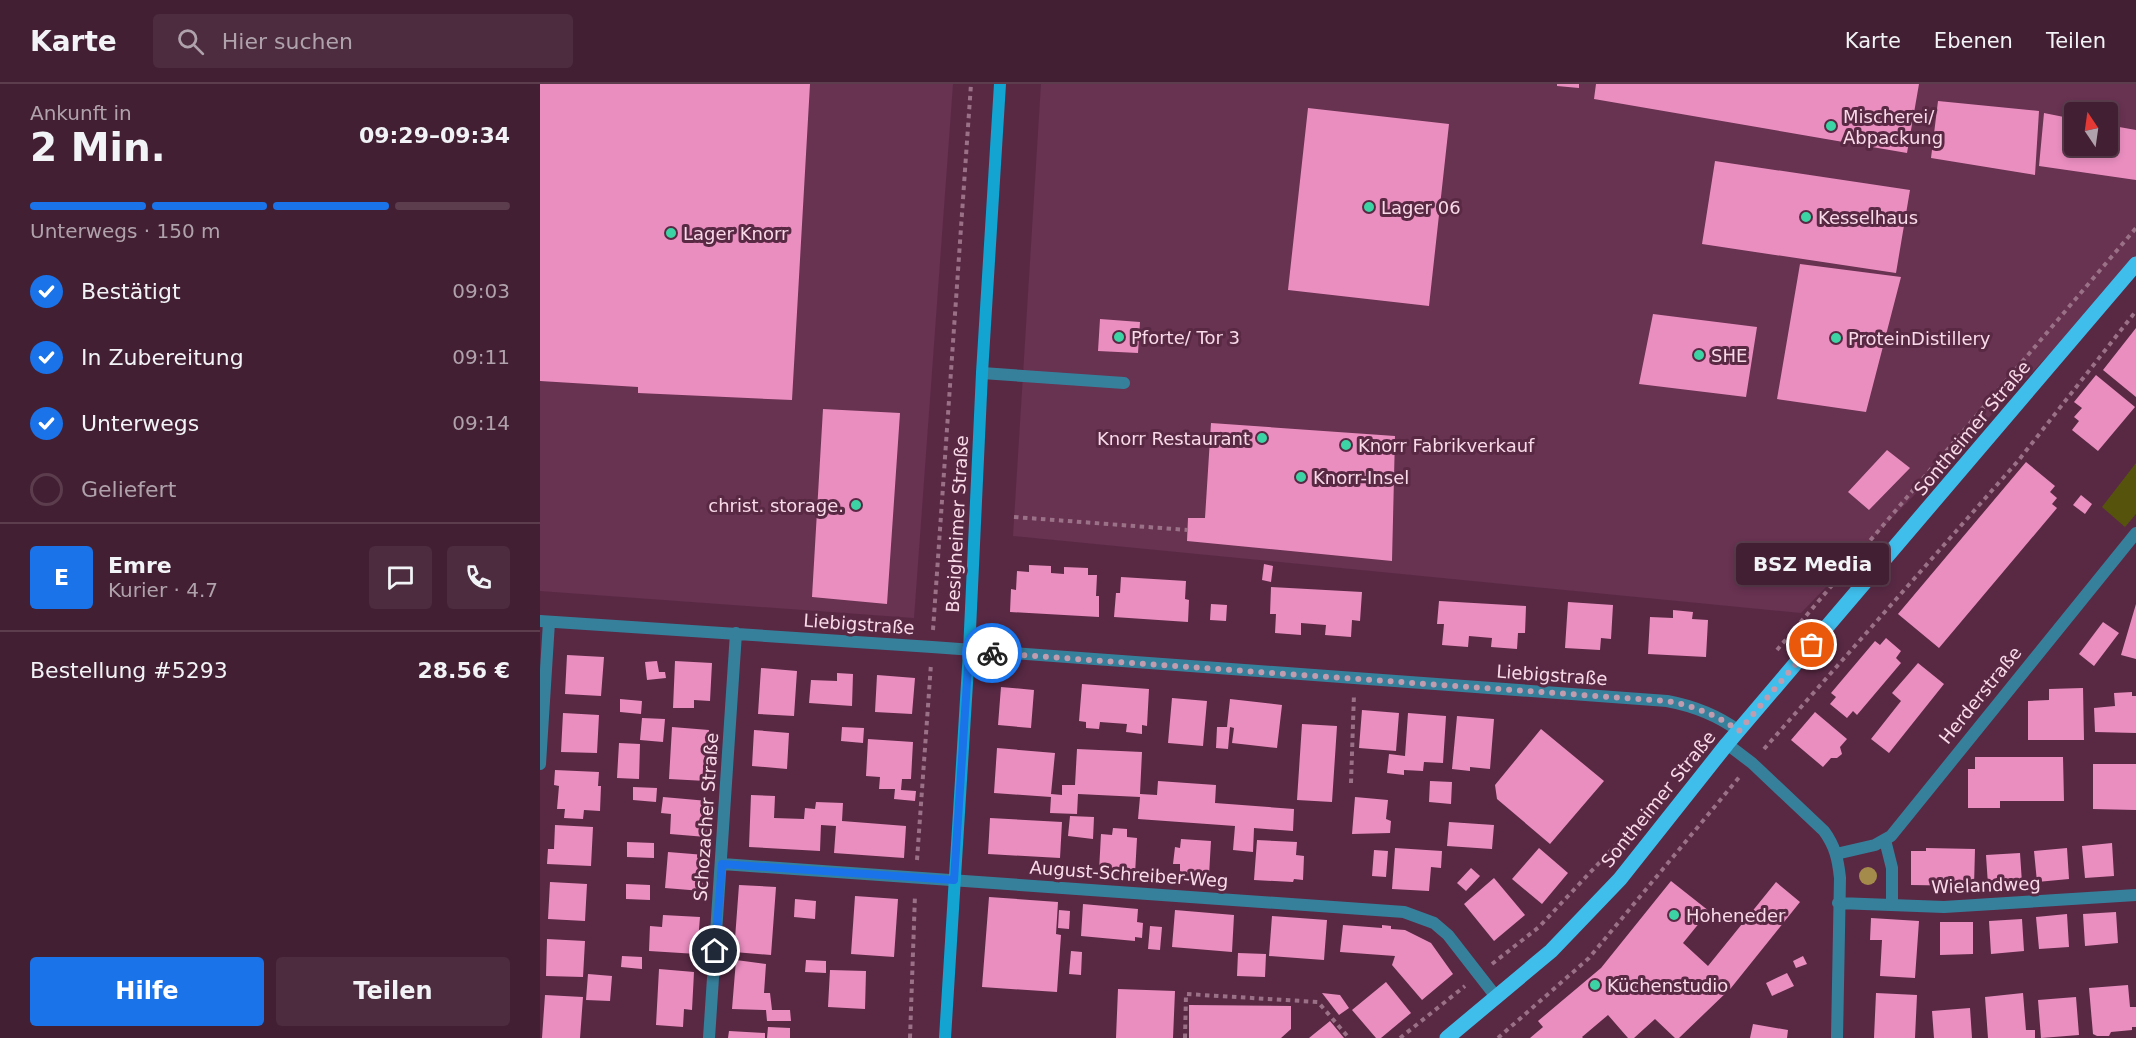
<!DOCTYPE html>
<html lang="de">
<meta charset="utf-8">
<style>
body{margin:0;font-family:"DejaVu Sans",sans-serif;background:#4d2c3f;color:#f1f3f6;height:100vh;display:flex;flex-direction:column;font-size:22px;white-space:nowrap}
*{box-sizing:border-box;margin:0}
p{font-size:20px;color:#afa2ac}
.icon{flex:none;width:33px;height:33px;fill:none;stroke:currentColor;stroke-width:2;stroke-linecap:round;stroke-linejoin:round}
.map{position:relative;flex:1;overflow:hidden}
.details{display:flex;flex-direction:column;background:#431f33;width:540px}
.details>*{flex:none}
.needle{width:39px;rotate:347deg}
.controls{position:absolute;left:1524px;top:18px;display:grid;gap:12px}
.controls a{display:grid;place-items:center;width:54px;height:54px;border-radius:6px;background:#431f33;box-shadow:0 3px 9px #0003,0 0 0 2px #5b3d4e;font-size:30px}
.pin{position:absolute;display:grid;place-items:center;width:51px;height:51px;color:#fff;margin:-26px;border:3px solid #fff;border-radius:50%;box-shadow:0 2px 6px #0007}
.courier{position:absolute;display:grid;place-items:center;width:60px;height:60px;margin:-30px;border:4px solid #1a73e8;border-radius:50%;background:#fff;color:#222;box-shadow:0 2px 8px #0007}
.bubble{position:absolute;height:42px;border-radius:6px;background:#431f33;box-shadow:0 3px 9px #0003,0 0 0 2px #5b3d4e;font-size:20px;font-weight:800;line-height:42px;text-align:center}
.head em{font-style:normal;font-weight:800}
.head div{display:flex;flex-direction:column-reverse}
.head{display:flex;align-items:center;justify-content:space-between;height:102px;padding:0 30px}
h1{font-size:39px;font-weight:800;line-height:45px}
.bar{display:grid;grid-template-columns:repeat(4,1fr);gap:9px 6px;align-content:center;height:72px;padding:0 30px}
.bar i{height:8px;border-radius:4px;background:#5b3d4e}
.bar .on{background:#1a73e8}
.bar p{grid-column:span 4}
.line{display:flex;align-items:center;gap:15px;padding:0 30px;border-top:2px solid #5b3d4e}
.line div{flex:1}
.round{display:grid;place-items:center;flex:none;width:63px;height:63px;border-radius:6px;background:#4d2c3f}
ol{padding:0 30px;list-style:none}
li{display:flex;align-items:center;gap:18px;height:66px}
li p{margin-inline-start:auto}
li .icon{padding:6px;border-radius:50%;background:#1a73e8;color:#fff;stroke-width:4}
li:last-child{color:#afa2ac}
li i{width:33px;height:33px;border:3px solid #5b3d4e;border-radius:50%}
.button{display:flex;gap:12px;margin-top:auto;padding:12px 30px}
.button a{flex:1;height:69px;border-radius:6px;background:#1a73e8;color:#fff;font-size:24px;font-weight:800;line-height:69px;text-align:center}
.button a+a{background:#4d2c3f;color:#f1f3f6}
header{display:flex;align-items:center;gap:36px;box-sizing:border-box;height:84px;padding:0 30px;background:#431f33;border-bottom:2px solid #5b3d4e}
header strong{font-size:28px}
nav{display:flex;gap:33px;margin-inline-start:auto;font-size:21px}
.search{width:420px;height:54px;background:#4d2c3f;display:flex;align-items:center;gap:15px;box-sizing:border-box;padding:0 21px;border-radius:6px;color:#afa2ac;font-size:22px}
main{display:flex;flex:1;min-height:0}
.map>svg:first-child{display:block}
</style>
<header>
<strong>Karte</strong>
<div class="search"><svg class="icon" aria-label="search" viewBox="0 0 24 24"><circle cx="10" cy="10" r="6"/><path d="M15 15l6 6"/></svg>Hier suchen</div>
<nav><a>Karte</a><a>Ebenen</a><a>Teilen</a></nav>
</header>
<main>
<section class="details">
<div class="head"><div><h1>2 Min.</h1><p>Ankunft in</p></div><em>09:29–09:34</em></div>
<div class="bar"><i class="on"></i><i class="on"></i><i class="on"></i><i></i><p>Unterwegs · 150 m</p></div>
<ol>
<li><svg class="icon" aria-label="check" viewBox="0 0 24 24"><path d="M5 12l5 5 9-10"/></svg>Bestätigt<p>09:03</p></li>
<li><svg class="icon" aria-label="check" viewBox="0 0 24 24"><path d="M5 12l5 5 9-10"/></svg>In Zubereitung<p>09:11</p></li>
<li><svg class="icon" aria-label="check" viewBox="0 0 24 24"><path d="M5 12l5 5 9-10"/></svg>Unterwegs<p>09:14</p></li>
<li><i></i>Geliefert</li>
</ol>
<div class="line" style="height:108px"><b class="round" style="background:#1a73e8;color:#fff">E</b><div><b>Emre</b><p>Kurier · 4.7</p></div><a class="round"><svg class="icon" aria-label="chat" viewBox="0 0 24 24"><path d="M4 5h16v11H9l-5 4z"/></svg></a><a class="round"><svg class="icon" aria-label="phone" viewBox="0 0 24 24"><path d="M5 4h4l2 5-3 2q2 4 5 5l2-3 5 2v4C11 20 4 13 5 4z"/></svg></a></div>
<div class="line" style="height:78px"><div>Bestellung #5293</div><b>28.56 €</b></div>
<div class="button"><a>Hilfe</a><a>Teilen</a></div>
</section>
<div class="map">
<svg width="1596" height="954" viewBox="0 0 1596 954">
<rect width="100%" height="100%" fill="#592944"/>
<!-- built -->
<path fill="#683251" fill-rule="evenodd" d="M0,0H413L374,534L0,507Z
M501,0H1596V180L1261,529L473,452ZM1534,28H1568V62H1534Z"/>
<!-- green -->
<path fill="#56530d" d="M1596,379V430L1585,443L1562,423Z"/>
<!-- building -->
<path fill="#ea8ec0" d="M0,0H270L252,316L98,309V303L0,297Z
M1017,0H1039V4L1017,2Z
M1056,0H1379L1367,69L1054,15Z
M1398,17L1499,27L1495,91L1391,74Z
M768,24L909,40L889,222L748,206Z
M1504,29L1534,35V62H1568V41L1596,46V96L1499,82Z
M1175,77L1370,106L1356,189L1162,160Z
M1260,180L1361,193L1326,328L1237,315Z
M1113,230L1217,243L1206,313L1099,300Z
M560,235L600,238L598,269L558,267Z
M1596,244V313L1563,286Z
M1556,291L1595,323L1558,367L1532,346L1539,337L1534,333L1542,324L1534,318Z
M283,325L360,329L347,520L272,513Z
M671,339L855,352L852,477L647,457L648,434H665Z
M1347,366L1370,384L1329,426L1308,408Z
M1486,378L1515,402L1510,408L1517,414L1512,420L1517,424L1399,564L1358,530Z
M1541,411L1552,420L1545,430L1533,421Z
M724,480L733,482L731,498L722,496Z
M489,481L511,482V489L524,490V483L548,484V491H557L556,512H559V533L470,528L471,505L476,506L477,487L489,488Z
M581,493L646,497L645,515L649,516L648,538L574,533L576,509H580Z
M731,503L822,508L820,537L812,536L811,553L785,551L786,541L761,539V551L735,549L736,530H730Z
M899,517L986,522L985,549H978L977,565L951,563L952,554L929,552L928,563L902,561L904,540H897Z
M1028,518L1073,521L1071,555L1061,554L1060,566L1025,564Z
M671,520L687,521L686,537L670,536Z
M1596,520V575L1581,571Z
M1133,526L1153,528L1152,535L1168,536L1166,573L1108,570L1110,533L1133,534Z
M1563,538L1579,549L1554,582L1539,570Z
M1346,554L1361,567L1356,574L1361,579L1317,631L1313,627L1307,634L1290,620L1296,613L1291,609L1335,557L1340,561Z
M27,571L64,573L61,612L25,610Z
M117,577L119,588H125L126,594L107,596L105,578Z
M135,577L172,579L170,617L154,616V624H133Z
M1378,579L1404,600L1349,669L1331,655L1361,617L1352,609Z
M221,584L257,587L254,632L218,630Z
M297,589L313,590L312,622L269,619L271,596L297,597Z
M337,591L375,594L372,630L335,628Z
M542,600L609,605L607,642L602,641V650L586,648L587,640L560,638L559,645L546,644V638L539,637Z
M461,603L494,606L491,644L458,641Z
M1543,604L1544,656H1488V617L1509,616V605Z
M1592,608V612H1596V649L1555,648L1554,624L1575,622L1574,609Z
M632,614L667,617L663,662L628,659Z
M80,615L102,617L101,630L80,628Z
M690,615L742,621L737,664L692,659L694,644L690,643L688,665L676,664L677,643H687Z
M822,626L859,629L856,667L819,664Z
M1275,628L1307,655L1300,663L1302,670L1297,674H1291L1283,683L1251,656Z
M23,629L59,631L57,669L21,668Z
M868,629L906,632L903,679L884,678L883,687L864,686V691L847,689L849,670L865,672Z
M917,632L954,635L950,685L930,683V687L912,685Z
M102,634L125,635L123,658L100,656Z
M762,640L797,642L792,718L757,716Z
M132,643L169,646L166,697L129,695Z
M302,643L324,644L323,659L301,657Z
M1001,645L1064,697L1010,760L957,715L955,701Z
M214,646L249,649L247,685L212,682Z
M328,655L373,658L371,695H362L361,706L376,707L375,717L354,715L355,705H339L340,693L326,692Z
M79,659L100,660L99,695L77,694Z
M457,664L515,669L511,710L522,711V701H535L537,665L602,668L600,710L617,711L618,697L676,701L675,719L754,725L753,747L714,744L713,768L693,766L695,742L598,735L600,713L538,710L537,730L510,729L511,713L454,709Z
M1435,673H1523L1524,717H1460V724H1428V685H1435Z
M1553,680H1596V726L1553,725Z
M15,686L59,688L58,702H61L60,727L44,726L43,735L24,734L25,725H17L19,702L14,701Z
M890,697L912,698L911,720L889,718Z
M93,703L117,704L116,718L93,716Z
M211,711L235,712L234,734L264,735L265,724L275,725L276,718L303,719L302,737L366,742L364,774L294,769L296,742L281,741L280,767L209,763Z
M123,713L168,717L166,753L130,750L131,730L121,729Z
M815,713L848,716L846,735L851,737L850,749L812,750Z
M530,732L554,733L553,755L528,752Z
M450,734L522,738L520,774L448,770Z
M909,738L954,741L952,765L907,762Z
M15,741L53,743L51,782L7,780L8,765H14Z
M573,744L587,745V753L597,754L595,790L559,787L561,750L572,751Z
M641,755L671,757L669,791L640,790V780H633L635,763L640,764Z
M717,756L757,758L756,771L764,772L763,796L754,795L753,798L714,796Z
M87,758L114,759V774L87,773Z
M1572,759L1574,792L1545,794L1542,762Z
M855,764L902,767L901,784L891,783L889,807L852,805Z
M999,764L1028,789L1002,820L972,795Z
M1386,764L1435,765L1434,802L1371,801V767H1386Z
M1527,764L1529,795L1497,798L1494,767Z
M834,766L848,767L846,793L832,792Z
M128,768L165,771L162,807L125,804Z
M1480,769L1482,799L1448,801L1446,771Z
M931,784L940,792L926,807L917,799Z
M954,794L985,831L954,857L924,820Z
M1131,797L1169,827L1143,859L1168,882L1236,798L1260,818L1191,904L1139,954H1135L1115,935L1094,954H1088L1068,931L1042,953L1043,954H990L1003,943L998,937L1061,884Z
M10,798L47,800L45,837L8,835Z
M86,800L110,801V816L86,815Z
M199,801L236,803L231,871L194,868Z
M315,812L358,815L354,873L311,870Z
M449,813L518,818L516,850L521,851L517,908L442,903Z
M255,815L276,817L275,835L254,833Z
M543,820L598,825L597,838L603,839L602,854L595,853V857L541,852Z
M519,826L530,827L529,845L518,844Z
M635,826L694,831L692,868L632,863Z
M1576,828L1578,859L1545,862L1543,830Z
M1527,830L1529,863L1499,865L1496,833Z
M123,831L160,833L157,870L109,867L110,842L122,843Z
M732,832L787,836L784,876L729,872Z
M1331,834L1379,837L1375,894L1340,892L1342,856H1330Z
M1482,835L1484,867L1451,870L1449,837Z
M1400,838H1433V870L1400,871Z
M803,841L842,844V841L851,842V845L865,846L891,859L913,890L882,916L852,881L855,872L800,868Z
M610,842L622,843L620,866L608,865Z
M7,855L45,857L43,893L6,892Z
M531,867L542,868L541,891L529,890Z
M698,869L726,870L725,893L697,892Z
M82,872L102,873V885L81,883Z
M1263,872L1267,880L1256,884L1253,877Z
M196,876L226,880L224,909H230L232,926H250L251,937H227L226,926L192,925Z
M266,876L286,877V889L265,888Z
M119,885L154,888L152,926L144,925L143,943L116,941Z
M290,886L326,887L325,925L288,923Z
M1247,889L1254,902L1232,912L1226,899Z
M48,890L72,892L70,917L46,916Z
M846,898L871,929L841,954H836L812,926Z
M1588,901L1590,923H1596V943H1592V946L1571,948L1569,952H1557L1553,950L1549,904Z
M578,905L635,907L633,954H576Z
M782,909L800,911L809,924L799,931Z
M1336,909L1377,911L1375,954H1334Z
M1483,909L1486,946H1495V954H1448L1445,913Z
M5,911L43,913L40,954H2Z
M1536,913L1539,951L1501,954L1498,916Z
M649,921L751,922V945L741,954H649Z
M1430,924L1432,954H1394L1392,927Z
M790,937L804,954H769Z
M1213,940L1248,946L1247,954H1210Z
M228,943L250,944V954H227Z
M189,947L225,949V954H188Z"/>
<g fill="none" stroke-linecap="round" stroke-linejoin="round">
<!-- path -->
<path stroke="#9a7187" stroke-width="4" stroke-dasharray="4.5 4.5" stroke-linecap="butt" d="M474,433L648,446
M393,546L431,0
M1237,566L1596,144
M1224,665L1478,377L1596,227
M811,699L814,610
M377,776L391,580
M952,880L999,843L1088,748
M370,954L375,811
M645,954L646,910L778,918L809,954
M860,954L925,902
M958,954L1049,874L1201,691"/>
<!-- lane -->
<path stroke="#37809c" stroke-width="12" d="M442,289L584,299
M1345,756L1352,784V819"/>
<!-- street -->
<path stroke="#37809c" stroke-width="12" d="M0,537L392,563L1127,617C1154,622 1177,631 1199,647
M1187,660L1212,679L1284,747C1295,762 1298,775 1300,794L1297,954
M0,680L9,538
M1296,770L1335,761L1351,752L1596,449
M182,780L864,828L894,839L908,851L957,914
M1298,819L1404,823L1596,811
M169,954L196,549"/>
<!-- secondary -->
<path stroke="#14a4d1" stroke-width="12" d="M405,954L429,567L442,289L460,0"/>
<!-- primary -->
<path stroke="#3fbeec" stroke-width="15" d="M907,954L1011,867L1080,795L1187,660L1596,180"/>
</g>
<!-- trees -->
<circle fill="#a48b4b" cx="1328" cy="792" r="9"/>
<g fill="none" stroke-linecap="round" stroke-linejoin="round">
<!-- done -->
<path stroke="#c19caf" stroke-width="6" stroke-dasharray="0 10.8" d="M452,569L1127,617C1154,622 1177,631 1199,647L1272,561"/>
<!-- route -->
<path stroke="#1a73e8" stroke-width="8" d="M175,867L182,780L414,796L429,567L452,569"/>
</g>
<!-- markers -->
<g fill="#3cd4a4" stroke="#592944" stroke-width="2">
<circle cx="1291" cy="42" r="6"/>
<circle cx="829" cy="123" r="6"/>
<circle cx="1266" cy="133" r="6"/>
<circle cx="131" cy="149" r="6"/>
<circle cx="579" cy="253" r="6"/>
<circle cx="1296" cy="254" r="6"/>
<circle cx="1159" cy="271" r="6"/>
<circle cx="722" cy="354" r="6"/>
<circle cx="806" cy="361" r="6"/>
<circle cx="761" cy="393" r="6"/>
<circle cx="316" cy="421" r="6"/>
<circle cx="1134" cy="831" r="6"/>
<circle cx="1055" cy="901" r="6"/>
</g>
<g text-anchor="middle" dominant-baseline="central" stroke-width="6" stroke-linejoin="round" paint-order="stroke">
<!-- poi labels -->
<g font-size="18" fill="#f9dae9" stroke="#592944" text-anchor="start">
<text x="1303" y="32">Mischerei/<tspan x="1303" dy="21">Abpackung</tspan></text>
<text x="841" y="123">Lager 06</text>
<text x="1278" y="133">Kesselhaus</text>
<text x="143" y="149">Lager Knorr</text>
<text x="591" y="253">Pforte/ Tor 3</text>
<text x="1308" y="254">ProteinDistillery</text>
<text x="1171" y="271">SHE</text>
<text x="710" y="354" text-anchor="end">Knorr Restaurant</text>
<text x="818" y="361">Knorr Fabrikverkauf</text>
<text x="773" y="393">Knorr-Insel</text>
<text x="304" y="421" text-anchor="end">christ. storage.</text>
<text x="1146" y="831">Hoheneder</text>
<text x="1067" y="901">Küchenstudio</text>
</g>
<!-- street labels -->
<g font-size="18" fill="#f9dae9" stroke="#592944">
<text transform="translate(1432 344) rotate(-50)">Sontheimer Straße</text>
<text transform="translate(417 440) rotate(-87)">Besigheimer Straße</text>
<text transform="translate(319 540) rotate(4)">Liebigstraße</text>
<text transform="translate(1012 591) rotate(4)">Liebigstraße</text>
<text transform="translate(1440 611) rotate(-51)">Herderstraße</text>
<text transform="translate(1118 715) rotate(-51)">Sontheimer Straße</text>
<text transform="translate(166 733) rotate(-86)">Schozacher Straße</text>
<text transform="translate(589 790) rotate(4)">August-Schreiber-Weg</text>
<text transform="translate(1446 801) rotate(-2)">Wielandweg</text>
</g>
</g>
</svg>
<div class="controls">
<a><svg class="needle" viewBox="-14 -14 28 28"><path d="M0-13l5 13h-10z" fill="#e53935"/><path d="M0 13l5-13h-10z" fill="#afa2ac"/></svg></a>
</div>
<div class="pin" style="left:1272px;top:561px;background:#ea580c"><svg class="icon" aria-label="bag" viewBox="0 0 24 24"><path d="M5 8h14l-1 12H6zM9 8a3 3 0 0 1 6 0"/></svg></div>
<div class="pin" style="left:175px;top:867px;background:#1f2937"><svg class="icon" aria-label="home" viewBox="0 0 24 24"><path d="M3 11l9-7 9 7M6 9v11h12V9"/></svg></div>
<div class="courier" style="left:452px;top:569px"><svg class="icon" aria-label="bike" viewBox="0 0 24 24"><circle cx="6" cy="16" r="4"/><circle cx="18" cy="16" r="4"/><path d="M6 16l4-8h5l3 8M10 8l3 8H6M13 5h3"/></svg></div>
<div class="bubble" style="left:1196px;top:459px;width:153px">BSZ Media</div>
</div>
</main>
